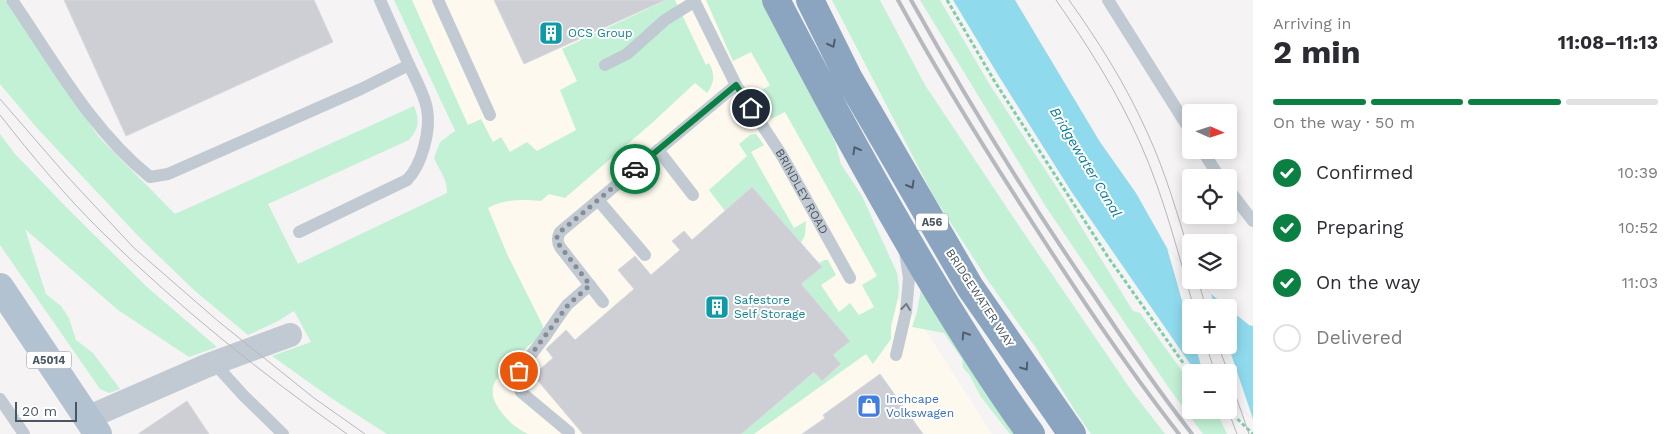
<!DOCTYPE html>
<meta charset="utf-8">
<style>
body{margin:0;font-family:"Work Sans",sans-serif;background:#f7f7f7;color:#2b2b33;height:100vh;display:flex;flex-direction:column;font-size:19px;white-space:nowrap}
*{box-sizing:border-box;margin:0}
p{font-size:16px;color:#7c7c81}
.icon{flex:none;width:28px;height:28px;fill:none;stroke:currentColor;stroke-width:2;stroke-linecap:round;stroke-linejoin:round}
.map{position:relative;flex:1;overflow:hidden}
.sheet{display:flex;flex-direction:column;background:#fff;width:425px}
.sheet>*{flex:none}
.needle{width:32px;rotate:93deg}
.tools{position:absolute;left:1182px;top:104px;display:grid;gap:10px}
.tools a{display:grid;place-items:center;width:55px;height:55px;border-radius:5px;background:#fff;box-shadow:0 2px 12px #0003;font-size:25px}
.scale{position:absolute;left:15px;bottom:12px;width:62px;box-sizing:border-box;padding-left:5px;border:2px solid #4a5661;border-top:0;font-size:14px;line-height:18px;white-space:nowrap;color:#4a5661;-webkit-text-stroke:4px #fff;paint-order:stroke}
.pin{position:absolute;display:grid;place-items:center;width:42px;height:42px;color:#fff;margin:-21px;border:2px solid #fff;border-radius:50%;box-shadow:0 1px 5px #0007}
.courier{position:absolute;display:grid;place-items:center;width:50px;height:50px;margin:-25px;border:4px solid #0b8043;border-radius:50%;background:#fff;color:#222;box-shadow:0 1px 6px #0007}
.headline em{font-style:normal;font-weight:700}
.headline div{display:flex;flex-direction:column-reverse}
.headline{display:flex;align-items:center;justify-content:space-between;height:85px;padding:0 20px}
h1{font-size:32px;font-weight:700;line-height:38px}
.bar{display:grid;grid-template-columns:repeat(4,1fr);gap:8px 5px;align-content:center;height:60px;padding:0 20px}
.bar i{height:6px;border-radius:4px;background:#e1e1e2}
.bar .active{background:#0b8043}
.bar p{grid-column:span 4}
ol{padding:0 20px;list-style:none}
li{display:flex;align-items:center;gap:15px;height:55px}
li p{margin-inline-start:auto}
li .icon{padding:5px;border-radius:50%;background:#0b8043;color:#fff;stroke-width:4}
li:last-child{color:#7c7c81}
li i{width:28px;height:28px;border:2px solid #e1e1e2;border-radius:50%}
main{display:flex;flex:1;min-height:0}
.map>svg:first-child{display:block}
</style>
<main>
<div class="map">
<svg width="1253" height="434" viewBox="0 0 1253 434">
<rect width="100%" height="100%" fill="#f5f3f3"/>
<!-- commercial -->
<path fill="#fdf9ef" d="M397,0H706L733,60L751,52L877,276L925,329L992,434H527L509,422L493,399V386L497,378L524,350L543,333V326L507,254Z"/>
<!-- green -->
<path fill="#c3f1d5" d="M0,0H5L98,136L175,214L414,106C420,122 419,128 409,140L268,204L298,264L447,193C447,178 440,172 434,158L440,142L455,131L394,0H412L468,125L481,119L493,142L501,137L510,152L527,142L537,151L576,130L560,90L577,81L562,49L662,2V0H675L706,65L709,63C715,74 715,82 707,93L695,83L652,123L565,198L549,194L541,201C522,199 505,199 488,208L507,254L543,326V333C531,344 496,373 493,387C491,397 496,405 501,412C509,422 517,429 528,434H387L331,398L272,356L311,342L294,311L278,321L248,335L195,291L141,239L37,128L0,84Z
M706,0H763L817,103L835,142L841,164L862,196L897,273L899,287L898,298L891,327V339L873,364L866,354L754,434H741L814,372L822,381L841,365L833,355L850,341L801,284L822,267L819,263L824,260H828L836,275L821,285L839,312L850,303L859,315L874,307L862,285L877,276L785,112L771,119L757,93L770,85L751,52L733,61Z
M832,0H880L925,85L1013,217L1131,390L1165,434H1091L1076,412L1036,348L989,282L934,197Z
M920,0H940L990,85L1063,197L1133,311L1140,313L1191,383V410H1216L1227,434H1203L1171,391L1046,207Z
M0,134L15,154L70,211L148,288L217,347L189,357L118,310L25,229L46,294L61,306L69,318L76,340L93,353L120,389L109,393L100,389L0,245Z
M756,134L764,145L751,152L794,228L806,221L805,235L801,243L752,187L725,211L709,190L747,156L739,144L750,135Z
M921,289L1018,434H1010L981,397L969,374L963,368L962,359L944,333L912,327L917,312Z"/>
<!-- water -->
<path fill="#90daee" d="M953,0H1015L1100,142L1136,193L1167,248L1191,274V280H1197L1211,294L1227,307L1191,308V345H1229V309L1249,325L1253,326V419L1229,400V372L1195,371L1071,191L1000,78Z"/>
<!-- pier -->
<path fill="#f5f3f3" d="M1167,248L1191,274V280H1197L1211,294L1215,307L1191,308V332Z
M1195,345H1228L1253,419L1229,400V372H1203Z"/>
<!-- building -->
<path fill="#cdcfd5" stroke="#d7d9de" d="M64,0H314L333,42L126,136Z
M494,0H665L524,64Z
M752,187L822,267L801,284L850,341L833,355L841,364L822,381L814,372L741,434H583L533,375L553,358L546,349L566,330L575,340L634,289L618,270L635,256L651,275L680,250L672,241L684,231L692,240Z
M880,374L923,434H802L825,418L823,415Z
M187,401L209,434H138Z"/>
<g fill="none" stroke-linecap="round" stroke-linejoin="round">
<!-- path -->
<path stroke="#7ad0a6" stroke-width="3" stroke-dasharray="4 2.5" stroke-linecap="butt" d="M947,0L995,82L1108,257L1191,374
M1228,410L1253,434"/>
<!-- lane -->
<g stroke="#c1cad2" stroke-width="12">
<path d="M12,0C54,61 91,130 150,177L168,174L361,89L409,65L380,0"/>
<path d="M438,0L490,115"/>
<path id="s1" d="M694,0L736,85L781,154L850,278"/>
<path d="M1108,0L1191,132"/>
<path d="M605,65L627,54L665,20L694,2"/>
<path d="M658,150L693,195"/>
<path d="M1202,150L1220,178"/>
<path d="M1229,190L1253,221"/>
<path d="M598,200L645,255"/>
<path d="M299,232L407,180C422,165 431,130 427,109C425,96 415,78 409,65"/>
<path d="M603,302L560,247C557,242 557,238 560,232L736,85"/>
<path d="M896,355L906,312L909,278L905,252"/>
<path d="M214,363L244,396L283,434"/>
<path d="M0,399L24,434"/>
<path d="M569,432L521,392L516,381L519,371L544,338L557,319L567,305L590,285"/>
</g>
<!-- street -->
<path stroke="#c1cad2" stroke-width="24" d="M87,418L206,366L290,335"/>
<!-- primary -->
<path stroke="#b3c2d1" stroke-width="28" d="M0,287L98,434"/>
<!-- highway -->
<path stroke="#8ba5c1" stroke-width="28" d="M776,0C824,92 873,183 926,272C959,327 993,382 1031,434
M810,0L848,77L970,287L1072,434"/>
<!-- tram -->
<path stroke="#b5b8bd" stroke-width="1" d="M1056,0C1088,46 1118,93 1141,145C1164,197 1178,253 1194,308
M1069,0C1099,42 1126,85 1147,132C1166,173 1178,216 1191,259
M0,99L66,175L134,248L218,321L314,398L365,434
M0,115C32,156 67,198 105,235C180,308 261,373 347,434
M1198,280L1206,308
M1206,345L1215,372
M1218,345L1228,372
M1229,376L1249,434
M1228,410L1237,434"/>
<!-- rail -->
<path stroke="#b5b8bd" stroke-width="4" d="M898,0C936,70 978,138 1021,205C1071,283 1122,361 1179,434
M911,0C968,102 1029,201 1095,297C1126,344 1158,390 1192,434"/>
</g>
<!-- one-way arrows -->
<defs><path id="oneway-chevron" d="M-2-3.5L2.5 0L-2 3.5" fill="none" stroke-width="1.6" stroke-linecap="round" stroke-linejoin="round" transform="scale(1.25)"/></defs>
<g stroke="#505e6b">
<use href="#oneway-chevron" transform="translate(832 44) rotate(63)"/>
<use href="#oneway-chevron" transform="translate(856 150) rotate(-119)"/>
<use href="#oneway-chevron" transform="translate(911 185) rotate(60)"/>
<use href="#oneway-chevron" transform="translate(965 335) rotate(-123)"/>
<use href="#oneway-chevron" transform="translate(1025 367) rotate(55)"/>
</g>
<use stroke="#6e7983" href="#oneway-chevron" transform="translate(906 307) rotate(-83)"/>
<g fill="none" stroke-linecap="round" stroke-linejoin="round">
<!-- done -->
<path stroke="#868d94" stroke-width="5" stroke-dasharray="0 9" d="M519,371L568,305L590,285L557,242V237L560,232L635,169"/>
<!-- route -->
<path stroke="#0b8043" stroke-width="6" d="M635,169L736,85L751,108"/>
</g>
<!-- icons -->
<defs>
<g id="building-square" transform="scale(1.25)"><rect x="-9" y="-9" width="18" height="18" rx="4" fill="#0f9aa8" stroke="#fff"/><path d="M-4-6H4V6H1V3H-1V6H-4ZM-2.5-4.3h1.7v1.8h-1.7ZM.8-4.3h1.7v1.8H.8ZM-2.5-1h1.7V.8h-1.7ZM.8-1h1.7V.8H.8Z" fill="#fff"/></g>
<g id="shop-square" transform="scale(1.25)"><rect x="-9" y="-9" width="18" height="18" rx="4" fill="#3f7fe0" stroke="#fff"/><path d="M-5-2.5h2.3a2.7 3.5 0 0 1 5.4 0H5L5.5 6h-11ZM-1.5-2.5h3a1.5 2.3 0 0 0-3 0Z" fill="#fff"/></g>
</defs>
<g fill-rule="evenodd">
<use href="#building-square" x="551" y="33"/>
<use href="#building-square" x="717" y="307"/>
<use href="#shop-square" x="869" y="406"/>
</g>
<g text-anchor="middle" dominant-baseline="central" stroke-width="4" stroke-linejoin="round" paint-order="stroke">
<!-- shield labels -->
<g fill="#fff" stroke="#808990" stroke-width="1">
<rect x="916" y="213.5" width="32" height="17" rx="4"/>
<rect x="26.5" y="351.5" width="45" height="17" rx="4"/>
</g>
<g font-size="11" font-weight="bold" fill="#4a5661">
<text x="932" y="222">A56</text>
<text x="49" y="360">A5014</text>
</g>
<!-- culture labels -->
<g font-size="12" fill="#0d838f" stroke="#fff" text-anchor="start">
<text x="568" y="33">OCS Group</text>
<text x="734" y="300">Safestore<tspan x="734" dy="14">Self Storage</tspan></text>
</g>
<!-- street labels -->
<g font-size="12" fill="#4a5661" stroke="#fff">
<text stroke="none"><textPath href="#s1" startOffset="220">BRINDLEY ROAD</textPath></text>
<text transform="translate(980 298) rotate(57)">BRIDGEWATER WAY</text>
</g>
<!-- shop labels -->
<g font-size="12" fill="#366cbe" stroke="#fff" text-anchor="start">
<text x="886" y="399">Inchcape<tspan x="886" dy="14">Volkswagen</tspan></text>
</g>
<!-- water labels -->
<g font-size="14" font-style="italic" fill="#0c7c9b" stroke="#fff">
<text transform="translate(1086 162) rotate(59)">Bridgewater Canal</text>
</g>
</g>
</svg>
<div class="tools">
<a><svg class="needle" viewBox="-14 -14 28 28"><path d="M0-13l5 13h-10z" fill="#e53935"/><path d="M0 13l5-13h-10z" fill="#7c7c81"/></svg></a>
<a><svg class="icon" aria-label="locate" viewBox="0 0 24 24"><circle cx="12" cy="12" r="6"/><path d="M12 2v4M12 18v4M2 12h4M18 12h4"/></svg></a>
<a><svg class="icon" aria-label="layers" viewBox="0 0 24 24"><path d="M12 4l9 5-9 5-9-5zM3 14l9 5 9-5"/></svg></a>
<a>+</a>
<a>−</a>
</div>
<div class="scale">20 m</div>
<div class="pin" style="left:519px;top:371px;background:#ea580c"><svg class="icon" aria-label="bag" viewBox="0 0 24 24"><path d="M5 8h14l-1 12H6zM9 8a3 3 0 0 1 6 0"/></svg></div>
<div class="pin" style="left:751px;top:108px;background:#1f2937"><svg class="icon" aria-label="home" viewBox="0 0 24 24"><path d="M3 11l9-7 9 7M6 9v11h12V9"/></svg></div>
<div class="courier" style="left:635px;top:169px"><svg class="icon" aria-label="car" viewBox="0 0 24 24"><path d="M5 17H2v-5l4-1 3-4h7l3 4 3 1v5h-3M9 17h6M6 11h13"/><circle cx="7" cy="17" r="2"/><circle cx="17" cy="17" r="2"/></svg></div>
</div>
<section class="sheet">
<div class="headline"><div><h1>2 min</h1><p>Arriving in</p></div><em>11:08–11:13</em></div>
<div class="bar"><i class="active"></i><i class="active"></i><i class="active"></i><i></i><p>On the way · 50 m</p></div>
<ol>
<li><svg class="icon" aria-label="check" viewBox="0 0 24 24"><path d="M5 12l5 5 9-10"/></svg>Confirmed<p>10:39</p></li>
<li><svg class="icon" aria-label="check" viewBox="0 0 24 24"><path d="M5 12l5 5 9-10"/></svg>Preparing<p>10:52</p></li>
<li><svg class="icon" aria-label="check" viewBox="0 0 24 24"><path d="M5 12l5 5 9-10"/></svg>On the way<p>11:03</p></li>
<li><i></i>Delivered</li>
</ol>
</section>
</main>
